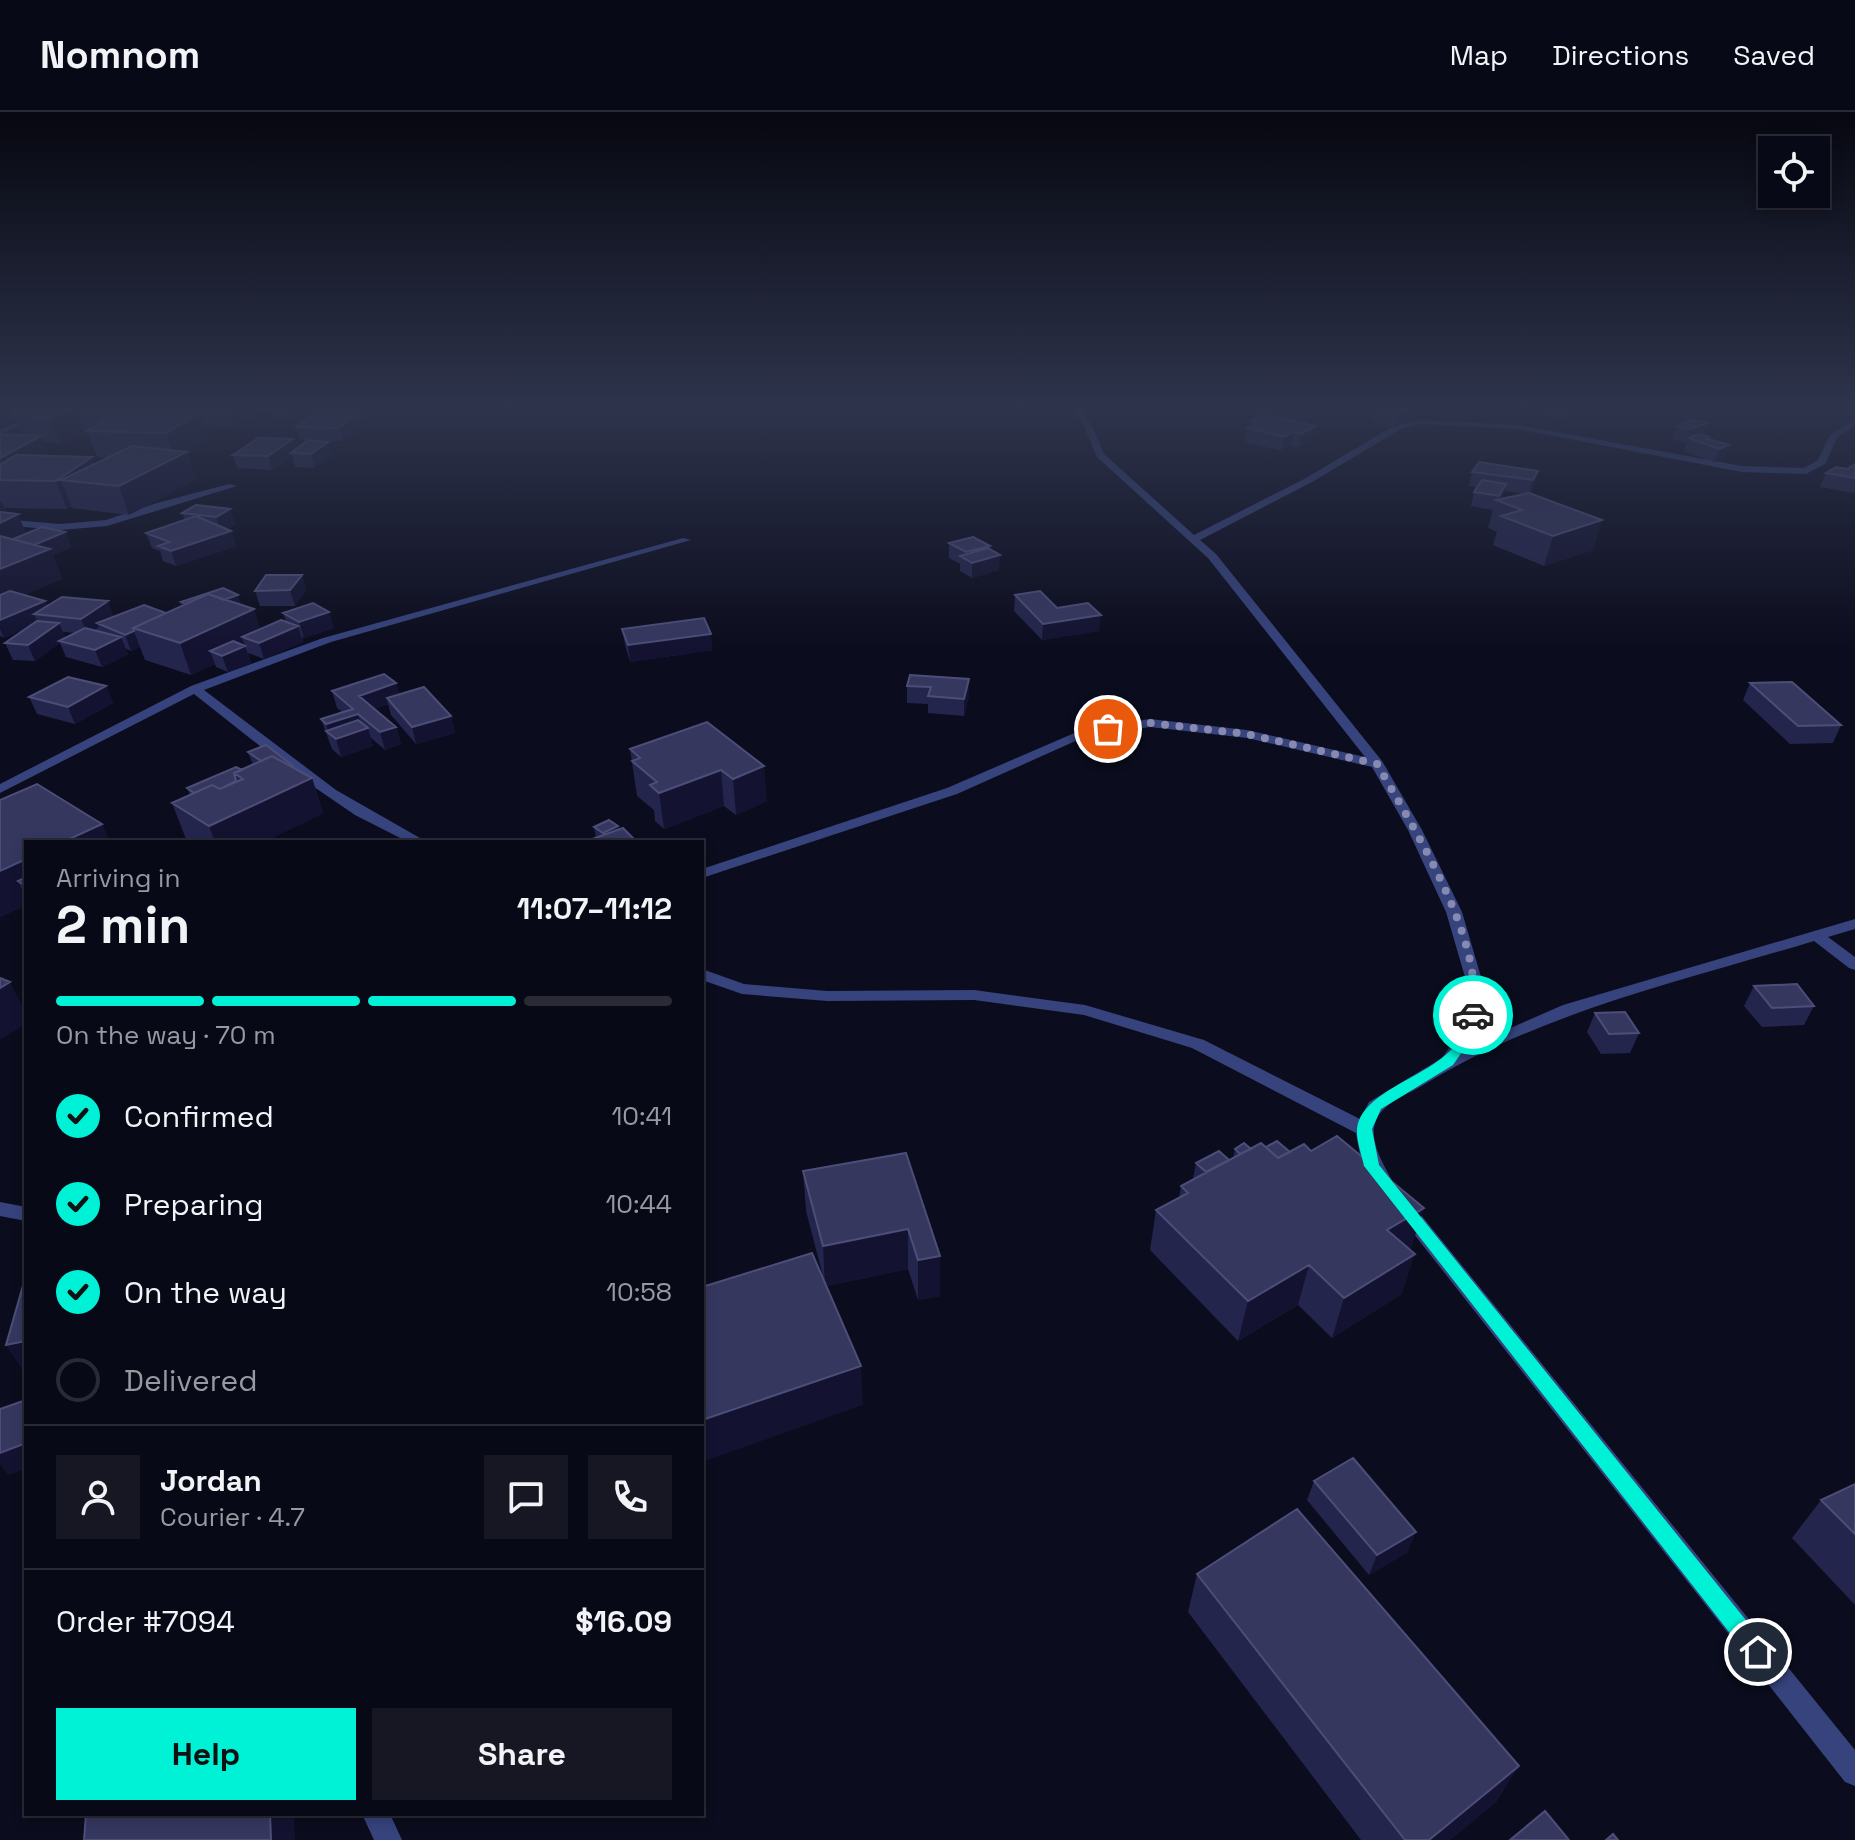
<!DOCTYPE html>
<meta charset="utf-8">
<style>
body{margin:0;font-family:"Space Grotesk",sans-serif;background:#161723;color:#f1f3f6;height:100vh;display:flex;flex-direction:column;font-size:30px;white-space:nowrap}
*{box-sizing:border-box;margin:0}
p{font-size:26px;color:#989aa1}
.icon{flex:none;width:44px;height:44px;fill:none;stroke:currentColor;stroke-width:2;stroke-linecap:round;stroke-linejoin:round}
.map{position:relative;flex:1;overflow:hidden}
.panel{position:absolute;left:24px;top:728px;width:680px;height:976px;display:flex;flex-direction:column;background:#080916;border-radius:0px;box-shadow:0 4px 12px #0003,0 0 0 2px #292a35}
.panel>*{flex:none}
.tools{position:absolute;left:1758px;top:24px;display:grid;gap:16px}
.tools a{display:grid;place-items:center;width:72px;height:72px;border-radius:0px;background:#080916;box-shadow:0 4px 12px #0003,0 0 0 2px #292a35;font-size:40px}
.pin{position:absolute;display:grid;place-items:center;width:68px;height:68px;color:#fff;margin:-34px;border:4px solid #fff;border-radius:50%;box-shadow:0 2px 8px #0007}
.courier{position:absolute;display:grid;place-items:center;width:80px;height:80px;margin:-40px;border:6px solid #00f2d6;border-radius:50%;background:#fff;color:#222;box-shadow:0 2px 10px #0007}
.overview em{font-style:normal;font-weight:800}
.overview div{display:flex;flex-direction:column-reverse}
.overview{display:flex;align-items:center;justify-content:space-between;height:136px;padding:0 32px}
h1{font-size:52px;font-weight:800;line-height:60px}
.bar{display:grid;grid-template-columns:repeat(4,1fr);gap:12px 8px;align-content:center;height:96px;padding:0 32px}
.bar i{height:10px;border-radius:6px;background:#292a35}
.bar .selected{background:#00f2d6}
.bar p{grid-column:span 4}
.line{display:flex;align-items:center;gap:20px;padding:0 32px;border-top:2px solid #292a35}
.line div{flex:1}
.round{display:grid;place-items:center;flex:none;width:84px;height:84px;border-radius:0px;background:#161723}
ol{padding:0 32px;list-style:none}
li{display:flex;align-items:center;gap:24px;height:88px}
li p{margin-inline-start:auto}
li .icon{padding:8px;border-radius:50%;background:#00f2d6;color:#111;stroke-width:4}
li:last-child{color:#989aa1}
li i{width:44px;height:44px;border:4px solid #292a35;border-radius:50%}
.action{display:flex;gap:16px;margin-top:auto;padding:16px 32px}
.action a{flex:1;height:92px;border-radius:0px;background:#00f2d6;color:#111;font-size:32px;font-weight:800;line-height:92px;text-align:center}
.action a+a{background:#161723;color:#f1f3f6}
header{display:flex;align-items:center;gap:48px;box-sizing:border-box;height:112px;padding:0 40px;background:#080916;border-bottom:2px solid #292a35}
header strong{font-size:38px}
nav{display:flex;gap:44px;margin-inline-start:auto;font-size:28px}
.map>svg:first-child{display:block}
</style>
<header>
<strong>Nomnom</strong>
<nav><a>Map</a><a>Directions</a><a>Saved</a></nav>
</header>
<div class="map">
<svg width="1855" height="1728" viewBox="0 0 1855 1728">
<rect width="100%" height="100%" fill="#0b0c1d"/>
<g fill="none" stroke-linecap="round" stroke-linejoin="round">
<!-- minor -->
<path fill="#36437c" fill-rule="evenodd" d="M61,295H74L0,322V317Z
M1072,295H1080L1092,314L1104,342L1194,423L1306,366L1395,313L1421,308L1518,313L1742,354L1804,356L1818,348L1830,323L1855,307V313L1837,326L1825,352L1806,362L1742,360L1518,317L1421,312L1401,317L1312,370L1200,428L1216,442L1382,649L1422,718L1462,800L1481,865V914L1467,935L1563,893L1855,807V817L1828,825L1855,845V858L1849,856L1814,829C1682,869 1543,900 1425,972C1412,980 1393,987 1383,998C1362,1019 1382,1050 1393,1070L1391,1075C1365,1083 1359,1038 1356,1021L1192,936L1084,903L974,888L827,889L742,882L702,868V857L744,872L827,879L974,878L1085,893L1204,928L1360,1007L1369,990L1442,946L1465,914V865L1446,800L1408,718L1372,655L1247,626L1150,615L1089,623L957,682L702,766V757L947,676L1086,616L1150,607L1247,618L1365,645L1208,446L1097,345L1084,314Z
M229,372L237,374L107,414L61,418L0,413V407L61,412L106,408L157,391Z
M683,426L691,428L331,530L204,578L336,678L427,730H408L355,703L298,664L194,582L0,681V672L191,574L323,526Z
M0,1090L26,1095V1109L0,1104Z
M1406,1091L1413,1093L1855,1638V1674L1845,1670L1399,1103L1396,1098L1399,1093Z
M362,1702H390L402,1728H374Z"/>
</g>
<!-- wall -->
<path fill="#24254c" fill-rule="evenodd" d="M29,295H166L167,299H174L169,298L168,295H270L232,316L205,314L209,326L187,340L196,367L129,403L72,396L71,394L67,397L5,396L7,401L18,402L26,422L65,420L71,435L53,443L62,467L24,483L45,489L47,494L114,505L166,501L182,494L181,490L241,493L261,517L286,509L283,501L334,516L304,526L302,525L303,530L264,547L248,541L251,551L228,560L216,555L215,552L191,563L145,548L140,535L131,539L125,536L128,542L102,555L66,545L60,531L35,549L13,548L5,531L29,515L4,526L0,524V322L22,323L13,302ZM85,321H88L97,345L109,346L95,352L49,344L43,330L60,332ZM63,520L75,521L66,526Z
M270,295H316L292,307L272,304Z
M325,295H378V297L362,309H356L358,316L343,329L299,328L296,315L327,302Z
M1370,295H1409L1407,308L1395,315L1373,310L1376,297Z
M1545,295H1577L1567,307L1543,303Z
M1264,302L1314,327L1299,335L1291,334L1282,339L1245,330L1247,316L1251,315V309Z
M1709,311L1704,323L1710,325L1709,327L1729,333L1724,346L1714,350L1684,339L1687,330H1685L1672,327L1677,314Z
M328,330L332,343L315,356L295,355L292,344L272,358L237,356L233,343L296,337Z
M1855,352V381L1820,375L1826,361L1847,357Z
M1538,359L1534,373L1530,382L1593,438L1544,454L1493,433L1497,420L1488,416L1493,398L1471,394L1474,380L1477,375L1469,374L1472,360ZM1504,379L1525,382L1502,386Z
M230,397L235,412L226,417L231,419L236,434L176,454L163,449L160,439L152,436L146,421L185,408L182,401Z
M949,431L999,458L972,466L960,459V452L949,446Z
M302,463L306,478L295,494H260L255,479Z
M1015,483L1057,496L1099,519L1042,528L1014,499Z
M622,517L713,538L630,550L625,533Z
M969,567V583L964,604L928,601V592L907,591V574Z
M396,571L399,582L451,604L455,621L416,632L391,603L388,592L375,597L396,615L401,632L385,638L370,625L373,634L341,645L332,637L321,607L342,600L337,596L332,579Z
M1750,571L1841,613L1833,631L1790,632L1743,588Z
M106,574L113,591L75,612L37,602L29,585Z
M707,610L767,689L736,703L724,694L664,717L655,709L654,698L637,684L630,637Z
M248,640L293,654L294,656L312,666L323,701L264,730H191L186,727L172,691L190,683L187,676L253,653Z
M0,688L102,712L110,730H26V793L0,805Z
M618,714L619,718L596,726L594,715Z
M1754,874L1814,894L1804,913L1762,915L1744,894Z
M1595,901L1639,921L1630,941L1601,942L1587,920Z
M1266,1035L1290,1040L1411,1136L1409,1137L1402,1182L1332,1226L1298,1193L1238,1229L1150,1138L1156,1098L1179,1086L1181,1074L1193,1067L1196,1051L1229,1048L1233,1046L1235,1037Z
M906,1041L940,1144V1184L918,1188L908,1157L826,1174L863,1293L824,1168L806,1099L803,1059Z
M1314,1369L1408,1440L1369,1463L1307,1388Z
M1855,1372V1493L1792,1426L1821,1388Z
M1197,1462L1497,1689L1450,1728H1361L1188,1500Z"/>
<!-- shaded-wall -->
<path fill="#131331" d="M74,295H76L85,321L60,332L50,306Z
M124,295H166L169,304L124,320L117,299Z
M226,295H270L232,316Z
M289,295H316L292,307Z
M360,295H378V297L362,309L359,296Z
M1409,295L1407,308L1395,315L1397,302Z
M1570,295H1577L1567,307Z
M201,300L209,326L187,340L196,367L129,403L119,374L174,346L166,321Z
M354,303L358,316L343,329L339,316Z
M1709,311L1704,324L1688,326L1687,330H1685L1689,317Z
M1316,314L1314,327L1299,335L1301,322Z
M1293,320L1291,334L1282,339L1284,325Z
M41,324L51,350L9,368L0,346Z
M293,327L297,341H291L292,344L272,358L268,344Z
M328,330L332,343L315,356L311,342Z
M1729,333L1724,346L1714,350L1719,337Z
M92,345L103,372L61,368L71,394L67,397L56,369Z
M1538,359L1534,373L1529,382L1533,368Z
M1506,372L1502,387L1498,388L1499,384Z
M2,389L9,406L18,402L30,432L0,436V390Z
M230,397L235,412L221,420L216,405Z
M1602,408L1593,438L1544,454L1553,424Z
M231,419L236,434L176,454L171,439Z
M65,420L71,435L53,443L62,467L0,493V457L17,440Z
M990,434L989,446L1000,443L999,458L972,466V451L966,448V440Z
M302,463L306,478L295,494L290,478Z
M238,483L243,498H196Z
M45,489L51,504L34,502L38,511L4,526L0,517V508Z
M108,489L114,505L97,511L99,515L88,523L81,507Z
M254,497L264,528L242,525L251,551L228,560L222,544L210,539L215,552L191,563L180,531Z
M329,500L334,516L304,526L299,510Z
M1101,503L1099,519L1042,528L1043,512Z
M59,511L66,527L59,529L60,531L35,549L28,533Z
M298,514L303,530L264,547L259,531Z
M134,519L140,535L131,539L125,523Z
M711,522L713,538L630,550L628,533Z
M121,525L128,542L102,555L95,538Z
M969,567V583L964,604V587Z
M396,571L401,588L387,586L388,592L364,601L359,584Z
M106,574L113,591L75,612L68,595Z
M358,602L363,618L368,616L373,634L341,645L336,627L329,622L326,612Z
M451,604L455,621L416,632L412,615Z
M396,615L401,632L385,638L380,620Z
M293,654L299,672L312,666L323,701L264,730H215L209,714Z
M764,654L767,689L736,703L733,667Z
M721,658L724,694L664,717L659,681Z
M102,712L110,730H63Z
M618,714L621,730H605L603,721Z
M26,747V774L18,769L26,786V793L0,805V759Z
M10,870L26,901V912L0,928V876Z
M1424,1096L1411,1136L1374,1158L1387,1118Z
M908,1117V1157L825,1174L823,1134Z
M1415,1142L1402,1182L1332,1226L1344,1186Z
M940,1144V1184L918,1188V1148Z
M1309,1153L1298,1193L1238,1229L1248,1189Z
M26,1229V1263L6,1233Z
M861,1254L863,1293L702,1350V1308Z
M26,1331V1357L8,1363L0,1352V1341Z
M1416,1420L1408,1440L1369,1463L1377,1443Z
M1519,1654L1497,1689L1450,1728H1429Z
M270,1702H294L295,1728H271Z"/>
<!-- building -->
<path fill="#36375f" stroke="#4d4e78" stroke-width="2" d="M29,295H74L50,306L13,302Z
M82,295H124L117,299Z
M1378,295H1408L1397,302L1375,297Z
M125,297L201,300L166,321L87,319Z
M313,302L354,303L339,316L296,315Z
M1264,302L1316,314L1301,322L1293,320L1284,325L1247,316L1259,310L1251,309Z
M1691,308L1709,311L1689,317L1677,314Z
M0,322L41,324L0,346Z
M1699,322L1710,325L1705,326L1729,333L1719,337L1688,326Z
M258,326L293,327L268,344L233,343Z
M308,328L328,330L311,342L291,341Z
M132,334L187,340L119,374L61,368Z
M16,343L92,345L56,369L0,368V353Z
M1479,350L1538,359L1533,368L1472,360Z
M1855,352V366L1826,361L1836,355L1847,357Z
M1482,368L1506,372L1499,384L1474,380Z
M1529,381L1602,408L1553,424L1501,404L1522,398L1496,388Z
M196,393L230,397L216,405L182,401Z
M0,400L18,402L0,411Z
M196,404L231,419L171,439L158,434L169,430L146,421Z
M42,415L65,420L34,433L13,427Z
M0,424L50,437L0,457Z
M973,425L990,434L966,440L949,431Z
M988,436L1000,443L972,451L960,444Z
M266,463H302L290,478L255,479Z
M223,476L238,483L224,488L208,482L185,492L181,490Z
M10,479L45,489L0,508V483Z
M1040,479L1057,496L1088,491L1101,503L1043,512L1015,483Z
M208,482L254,497L180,531L133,516Z
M62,485L108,489L81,507L34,502Z
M313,491L329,500L299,510L283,501Z
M144,493L166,501L133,516L134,519L125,523L97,511Z
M704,506L711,522L628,533L622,517Z
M281,508L298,514L259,531L242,525Z
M37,509L59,511L28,533L5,531Z
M85,516L121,525L95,538L59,529Z
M233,529L245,534L222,544L210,539Z
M384,562L396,571L359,584L396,615L380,620L358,602L326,612L321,607L353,597L332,579Z
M910,563L969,567L964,587L928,584L931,575L907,574Z
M68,565L106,574L68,595L29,585Z
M1792,570L1841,613L1798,614L1750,571Z
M424,575L451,604L412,615L387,586Z
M358,608L368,616L336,627L326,619Z
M707,610L764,654L733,667L721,658L659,681L650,673L657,670L632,649L640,646L630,637Z
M266,633L293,654L292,655L272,644L261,649L248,640Z
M272,644L312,666L209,714L172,691L212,673L220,677L243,667L234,661Z
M236,655L242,658L234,661L236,669L220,677L212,673L194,681L187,676Z
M37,672L102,712L63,730H26V747L0,759V688Z
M609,708L618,714L603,721L594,715Z
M623,716L637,730H584Z
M26,765V774L18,769Z
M0,866L10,870L0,876Z
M1797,872L1814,894L1772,896L1754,874Z
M1625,900L1639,921L1609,922L1595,901Z
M1337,1024L1424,1096L1387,1118L1415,1142L1344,1186L1309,1153L1248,1189L1156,1098L1188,1081L1181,1074L1261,1031L1278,1046L1304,1032L1311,1039Z
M1277,1029L1290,1040L1278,1046L1266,1035Z
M1244,1031L1251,1037L1240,1042L1235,1037Z
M1219,1039L1229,1048L1206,1060L1196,1051Z
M906,1041L940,1144L918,1148L908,1117L823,1134L803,1059Z
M812,1141L861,1254L702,1308V1175Z
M26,1163V1229L6,1233Z
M26,1288V1331L0,1341V1297Z
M1353,1346L1416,1420L1377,1443L1314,1369Z
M1855,1372V1422L1821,1388Z
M1297,1397L1519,1654L1429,1728H1405L1197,1462Z
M1545,1699L1569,1728H1510Z
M86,1702H270L271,1728H84Z
M1613,1722L1618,1728H1606Z"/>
<!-- sky -->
<linearGradient id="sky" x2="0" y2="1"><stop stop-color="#060710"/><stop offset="0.55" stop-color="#2e344c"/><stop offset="1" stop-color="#2e344c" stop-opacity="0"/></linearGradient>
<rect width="1855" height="537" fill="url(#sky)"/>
<!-- route -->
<path fill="#00f2d6" d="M1473,899L1480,903V914L1453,953L1381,997L1372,1017L1379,1053L1766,1533L1769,1540L1766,1548L1758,1551L1751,1548L1364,1054C1362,1044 1356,1028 1357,1017C1363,968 1467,962 1466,903Z"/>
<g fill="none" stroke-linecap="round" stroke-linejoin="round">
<!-- done -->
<path stroke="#8689b0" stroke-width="8" stroke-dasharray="0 14.4" d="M1108,617L1150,611L1247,622L1377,652C1412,713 1464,796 1473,866C1474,878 1473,891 1473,903"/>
</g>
</svg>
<div class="tools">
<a><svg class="icon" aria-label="locate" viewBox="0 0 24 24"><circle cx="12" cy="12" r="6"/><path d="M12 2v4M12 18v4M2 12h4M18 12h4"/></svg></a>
</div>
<div class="pin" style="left:1108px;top:617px;background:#ea580c"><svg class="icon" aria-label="bag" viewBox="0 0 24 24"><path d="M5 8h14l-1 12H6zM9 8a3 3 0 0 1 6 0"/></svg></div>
<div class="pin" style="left:1758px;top:1540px;background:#1f2937"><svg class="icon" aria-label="home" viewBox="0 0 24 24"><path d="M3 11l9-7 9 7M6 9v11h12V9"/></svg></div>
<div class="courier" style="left:1473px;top:903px"><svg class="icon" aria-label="car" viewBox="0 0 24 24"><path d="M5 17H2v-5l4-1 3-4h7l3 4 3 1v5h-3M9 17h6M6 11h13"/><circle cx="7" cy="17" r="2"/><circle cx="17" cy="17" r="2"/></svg></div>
<section class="panel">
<div class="overview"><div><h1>2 min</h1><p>Arriving in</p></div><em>11:07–11:12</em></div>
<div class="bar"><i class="selected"></i><i class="selected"></i><i class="selected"></i><i></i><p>On the way · 70 m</p></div>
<ol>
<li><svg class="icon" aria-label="check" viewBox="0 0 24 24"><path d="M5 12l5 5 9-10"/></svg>Confirmed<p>10:41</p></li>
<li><svg class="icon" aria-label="check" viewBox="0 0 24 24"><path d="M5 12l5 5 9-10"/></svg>Preparing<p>10:44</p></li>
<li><svg class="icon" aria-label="check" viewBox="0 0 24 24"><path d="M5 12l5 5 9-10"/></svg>On the way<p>10:58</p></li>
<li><i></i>Delivered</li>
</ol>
<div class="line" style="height:144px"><a class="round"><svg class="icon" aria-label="person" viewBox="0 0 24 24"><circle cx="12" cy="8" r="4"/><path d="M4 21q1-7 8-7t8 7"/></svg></a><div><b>Jordan</b><p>Courier · 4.7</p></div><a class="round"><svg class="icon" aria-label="chat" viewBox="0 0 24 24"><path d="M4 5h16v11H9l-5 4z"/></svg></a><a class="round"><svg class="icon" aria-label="phone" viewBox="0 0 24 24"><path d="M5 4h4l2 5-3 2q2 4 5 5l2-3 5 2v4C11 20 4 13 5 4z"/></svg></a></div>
<div class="line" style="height:104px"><div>Order #7094</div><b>$16.09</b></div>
<div class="action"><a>Help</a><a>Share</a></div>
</section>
</div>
